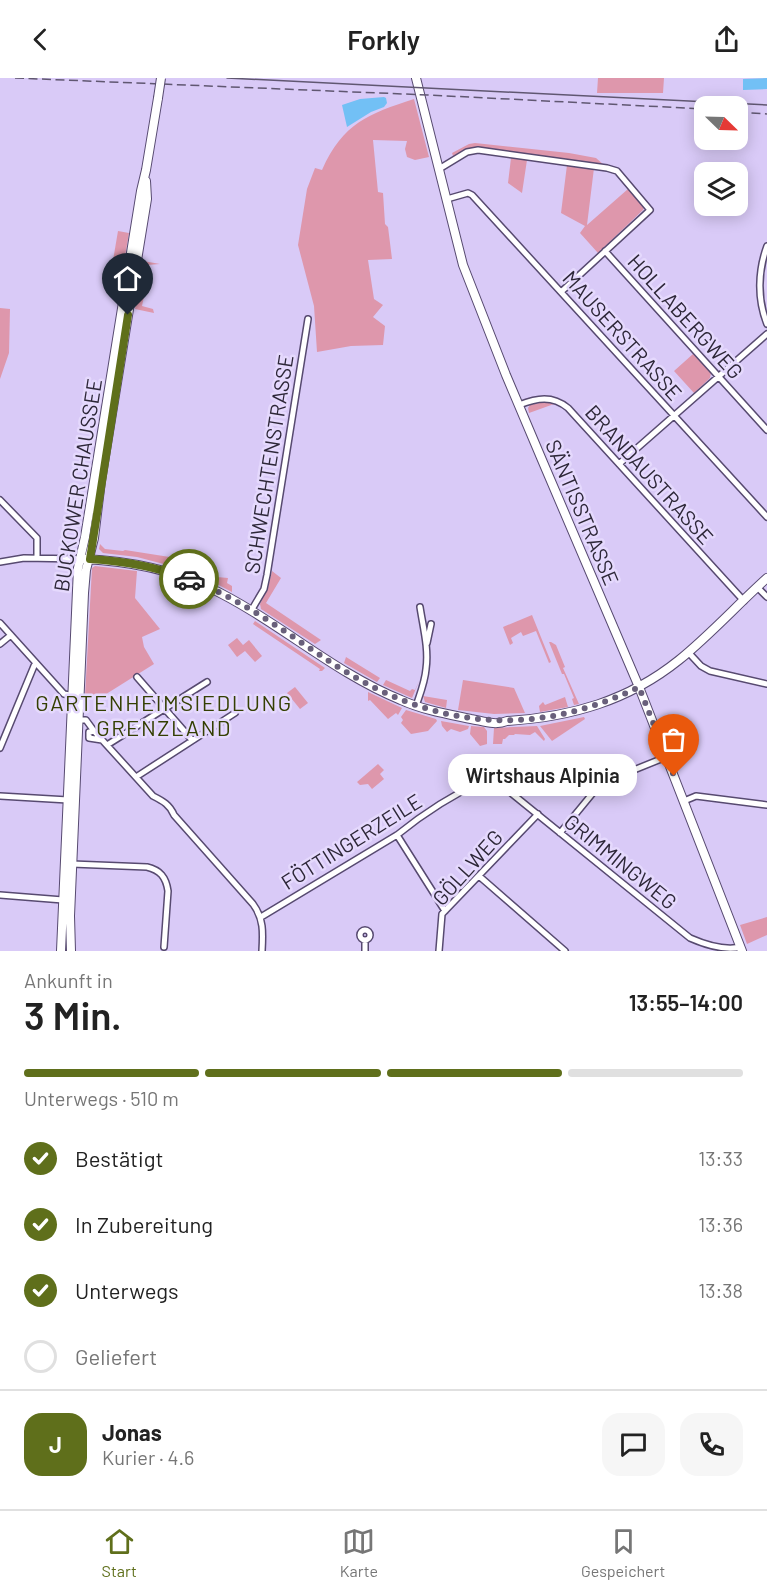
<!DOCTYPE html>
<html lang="de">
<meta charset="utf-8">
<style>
body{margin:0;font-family:Barlow,sans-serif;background:#f6f6f6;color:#222;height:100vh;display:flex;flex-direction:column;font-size:22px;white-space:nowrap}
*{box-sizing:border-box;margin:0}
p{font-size:20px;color:#767676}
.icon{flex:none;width:33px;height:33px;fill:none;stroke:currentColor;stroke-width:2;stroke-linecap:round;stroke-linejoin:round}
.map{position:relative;height:873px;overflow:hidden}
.panel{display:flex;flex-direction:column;background:#fff;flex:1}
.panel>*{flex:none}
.needle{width:39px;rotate:113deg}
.buttons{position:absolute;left:694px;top:18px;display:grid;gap:12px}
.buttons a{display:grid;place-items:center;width:54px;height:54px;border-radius:12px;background:#fff;box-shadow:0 3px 15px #0003;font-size:30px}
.pin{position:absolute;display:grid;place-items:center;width:51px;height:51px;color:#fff;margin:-62px -26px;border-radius:50% 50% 50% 0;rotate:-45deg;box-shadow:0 0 6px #0007}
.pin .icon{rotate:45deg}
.courier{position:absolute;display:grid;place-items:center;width:60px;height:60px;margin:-30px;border:4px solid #5f6f1b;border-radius:50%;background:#fff;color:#222;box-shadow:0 2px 8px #0007}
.bubble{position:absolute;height:42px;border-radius:18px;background:#fff;box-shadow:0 3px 15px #0003;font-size:20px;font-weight:600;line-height:42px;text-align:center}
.head em{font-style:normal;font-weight:600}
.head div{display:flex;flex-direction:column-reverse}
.head{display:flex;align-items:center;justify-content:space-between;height:102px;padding:0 24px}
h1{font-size:39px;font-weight:600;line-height:45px}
.bar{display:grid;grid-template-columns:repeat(4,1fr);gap:9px 6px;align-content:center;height:72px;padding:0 24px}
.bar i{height:8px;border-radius:4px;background:#e0e0e0}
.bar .active{background:#5f6f1b}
.bar p{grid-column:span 4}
.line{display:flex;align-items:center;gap:15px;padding:0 24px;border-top:2px solid #e0e0e0}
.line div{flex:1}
.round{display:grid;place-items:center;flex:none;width:63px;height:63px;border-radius:18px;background:#f6f6f6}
ol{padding:0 24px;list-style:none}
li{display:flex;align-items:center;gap:18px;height:66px}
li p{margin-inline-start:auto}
li .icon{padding:6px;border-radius:50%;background:#5f6f1b;color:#fff;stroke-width:4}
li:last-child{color:#767676}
li i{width:33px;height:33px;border:3px solid #e0e0e0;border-radius:50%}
header{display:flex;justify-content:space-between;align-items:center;height:78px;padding:0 24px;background:#fff;font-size:27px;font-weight:600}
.tab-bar{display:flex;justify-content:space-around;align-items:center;height:84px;border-top:2px solid #e0e0e0;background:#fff;font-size:16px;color:#767676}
.tab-bar a{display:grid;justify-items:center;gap:3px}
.tab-bar .active{color:#5f6f1b}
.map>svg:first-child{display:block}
</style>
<header><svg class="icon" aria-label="back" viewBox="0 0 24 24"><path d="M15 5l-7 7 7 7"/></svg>Forkly<svg class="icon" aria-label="share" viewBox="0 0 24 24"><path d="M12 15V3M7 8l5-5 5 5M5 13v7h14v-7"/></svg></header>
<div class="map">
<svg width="767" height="873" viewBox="0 0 767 873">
<rect width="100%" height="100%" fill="#d9caf7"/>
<!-- green -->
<path fill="#de97ac" d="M598,0H664L663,15H597Z
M414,21L429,79L415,82L407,79L405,71L407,63L373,62L378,114L383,115L385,146L388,149L392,181L368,182L374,221L383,227L373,239L385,248L383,267L351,268L317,274L314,228L298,167L307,111L315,90L322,92C343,45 368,36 414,21Z
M475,65L569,75L596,80L604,87L470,71L453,78L452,75L469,66Z
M511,80L527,82L522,115L508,105Z
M567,87L594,90L587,147L628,111L644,129L643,132L598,175L580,155L585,148L561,135Z
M118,153L129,155L119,213L108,212Z
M143,183L160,186L147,187L145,194L149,195L142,228L153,231L154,235L135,231Z
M0,230L10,231L9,275L0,301Z
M693,276L711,295L710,300L694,315L674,293Z
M544,324L554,326L529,335L528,330L530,327Z
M100,466L105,471L123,473L125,472L176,480L177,482L175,489L137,479L103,475L99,471Z
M95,488L137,493L135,520L160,551L142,559L144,569L154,586L103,618L100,619L85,618L92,490Z
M272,493L281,500L266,525L321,562L315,566L261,531L260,526L268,510Z
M217,499L228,500L227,505L232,508V514L209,502L210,500L217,501Z
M532,537L551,584L549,585L536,553L523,558L521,554L511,560L513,565L510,567L503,549Z
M255,543L325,590L322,593H319L320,591L253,546Z
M237,560L243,567L249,562L262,578L255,584L245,573L237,579L228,567Z
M549,564H551L556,567L565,589L563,590L579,626L574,627L572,621L574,620L564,596H562Z
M346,579L380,600L377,604L344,585Z
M420,601L412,620L383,607L386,602L410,613L412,611L415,612Z
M463,602L514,610L525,635L494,636L458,632Z
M295,609L308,625L300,631L287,615Z
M368,614L402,630L398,637L396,635L388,641L370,622L368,623Z
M423,618L447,622L446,630L425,624Z
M565,619L568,629L540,634L539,628L543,624L545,627Z
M406,632L436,641L437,643L428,653L411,656L401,645L403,642L401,639Z
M584,639L585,641L552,663L540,648Z
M441,643L469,648L468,651L460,654L451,651L447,654L442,648Z
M471,648L484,649L487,653V666L480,668L470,656Z
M537,648L545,661L544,663L535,654L530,657L515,656L514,657H509L505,661H503L502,666H493L494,650Z
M378,686L384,692L380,696L384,701L372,711L368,706L360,707L357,704Z
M767,839V857L747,866L740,847Z"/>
<!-- water -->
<path fill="#72c0f5" d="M767,0V11L743,12V1Z
M384,19L386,20L387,25L384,29L371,34L347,49L342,27L360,21Z"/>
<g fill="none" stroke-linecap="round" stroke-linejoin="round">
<!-- street casing -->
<g stroke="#574a70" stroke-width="8">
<path id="street" d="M439,91L467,74L478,72L607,90L617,93L650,132L561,214
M447,121L468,115L472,117L767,439
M767,168C758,193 757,221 767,246
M605,173L767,352
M519,327C537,320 552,317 568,330L744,523
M619,386L767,256
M0,422L37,460V479
M0,484L24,480L80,481
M757,509L767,519
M251,533L264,511L267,497L308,241
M0,545L64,616L75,618
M427,565L431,546
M0,566L11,557
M688,574L701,588L710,593L767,606
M137,599L192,662
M416,628C420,616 425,604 426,591C429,571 423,549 420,529
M78,642H86L94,653L153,718C163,723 170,727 174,737L253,826C264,841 263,855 262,873
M94,653L89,654V660L102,662
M107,667L207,604
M0,670L34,588L36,585
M136,699L235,635
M0,718L68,722
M684,723L696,718L704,719L767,727
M560,755L597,710L604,704L666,679
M397,757L445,833
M72,786L147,789C160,792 166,799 168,813L164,869
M479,798L565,873
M0,817L63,822
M261,839L397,757C424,735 456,715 488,700L493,701L500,706L690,860C706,867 724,873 741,869
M360 857a5 5 0 1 1 10 0a5 5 0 1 1-10 0Z
M365,873V862
M439,873L442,836L538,736"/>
</g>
<!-- secondary casing -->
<g stroke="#574a70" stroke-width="10">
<path id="secondary" d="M416,0L463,187L506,297L542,382L639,609L742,873
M85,481C128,483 169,491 208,509C276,541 332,594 401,622C423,632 447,636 471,641C483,643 495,648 507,643C571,639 628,623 679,582C710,557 737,527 767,500
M61,873L78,490L85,459L141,113L146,92L158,20
M71,873L70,838L84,515L86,492L94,460L101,403L147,121L146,103"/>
</g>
<!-- street -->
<use href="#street" stroke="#fff" stroke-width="5"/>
<!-- secondary -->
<use href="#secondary" stroke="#fff" stroke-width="8"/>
<!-- tram -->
<path stroke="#605771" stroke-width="1.5" d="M227,0L767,27"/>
<!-- rail -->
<path stroke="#605771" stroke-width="1.5" stroke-dasharray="9 4.5" stroke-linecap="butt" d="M15,0L428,17L705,31
M738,34L767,36"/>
<!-- secondary-bridge casing -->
<g stroke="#574a70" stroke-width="10" stroke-linecap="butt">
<path id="secondary-bridge" d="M158,20L161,0"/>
</g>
<!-- secondary-bridge -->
<use href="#secondary-bridge" stroke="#fff" stroke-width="8"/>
</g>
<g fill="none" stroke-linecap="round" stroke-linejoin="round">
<!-- done -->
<path stroke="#69607b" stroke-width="6" stroke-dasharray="0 10.8" d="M189,501C242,521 289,557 335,587C434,651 532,661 639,609L674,698"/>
<!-- route -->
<path stroke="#5f6f1b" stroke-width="8" d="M128,237L90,481C124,483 157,489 189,501"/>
</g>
<g text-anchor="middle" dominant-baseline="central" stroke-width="5" stroke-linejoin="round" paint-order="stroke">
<!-- street labels -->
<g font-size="21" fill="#2d2738" stroke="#e5d9fd">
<text transform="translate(686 238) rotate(48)">HOLLABERGWEG</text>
<text transform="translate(623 257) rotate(48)">MAUSERSTRASSE</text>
<text transform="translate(268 386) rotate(-81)">SCHWECHTENSTRASSE</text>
<text transform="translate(650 396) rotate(48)">BRANDAUSTRASSE</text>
<text transform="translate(77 407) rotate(-81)">BUCKOWER CHAUSSEE</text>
<text transform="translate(583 434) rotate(67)">SÄNTISSTRASSE</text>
<text transform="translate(351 763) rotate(-32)">FÖTTINGERZEILE</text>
<text transform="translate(621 783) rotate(39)">GRIMMINGWEG</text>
<text transform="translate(467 789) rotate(-48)">GÖLLWEG</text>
</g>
<!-- neighbourhood labels -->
<g font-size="22" letter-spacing="1.5" fill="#343f02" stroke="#e5d9fd">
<text x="164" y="624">GARTENHEIMSIEDLUNG<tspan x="164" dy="25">GRENZLAND</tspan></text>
</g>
</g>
</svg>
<div class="buttons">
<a><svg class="needle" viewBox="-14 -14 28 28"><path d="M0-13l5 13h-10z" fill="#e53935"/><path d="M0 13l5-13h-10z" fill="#767676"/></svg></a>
<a><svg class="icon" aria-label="layers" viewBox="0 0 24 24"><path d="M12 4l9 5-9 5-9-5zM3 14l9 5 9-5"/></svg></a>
</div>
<div class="pin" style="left:674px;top:698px;background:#ea580c"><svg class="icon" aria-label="bag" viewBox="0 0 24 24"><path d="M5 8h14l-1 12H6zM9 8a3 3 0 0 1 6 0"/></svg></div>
<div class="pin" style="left:128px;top:237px;background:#1f2937"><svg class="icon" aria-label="home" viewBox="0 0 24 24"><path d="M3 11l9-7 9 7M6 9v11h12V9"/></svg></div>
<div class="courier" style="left:189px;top:501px"><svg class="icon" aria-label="car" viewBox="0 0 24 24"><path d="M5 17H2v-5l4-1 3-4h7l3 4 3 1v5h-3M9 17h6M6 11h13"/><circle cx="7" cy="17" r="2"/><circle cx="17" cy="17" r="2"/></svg></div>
<div class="bubble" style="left:448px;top:676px;width:189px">Wirtshaus Alpinia</div>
</div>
<section class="panel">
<div class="head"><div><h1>3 Min.</h1><p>Ankunft in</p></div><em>13:55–14:00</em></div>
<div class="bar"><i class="active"></i><i class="active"></i><i class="active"></i><i></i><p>Unterwegs · 510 m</p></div>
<ol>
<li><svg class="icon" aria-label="check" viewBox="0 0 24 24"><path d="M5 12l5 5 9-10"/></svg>Bestätigt<p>13:33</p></li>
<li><svg class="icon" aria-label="check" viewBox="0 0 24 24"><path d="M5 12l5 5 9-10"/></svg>In Zubereitung<p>13:36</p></li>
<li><svg class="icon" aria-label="check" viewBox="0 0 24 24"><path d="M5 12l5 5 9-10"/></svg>Unterwegs<p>13:38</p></li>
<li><i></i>Geliefert</li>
</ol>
<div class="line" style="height:108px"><b class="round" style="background:#5f6f1b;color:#fff">J</b><div><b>Jonas</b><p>Kurier · 4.6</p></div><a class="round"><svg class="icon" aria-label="chat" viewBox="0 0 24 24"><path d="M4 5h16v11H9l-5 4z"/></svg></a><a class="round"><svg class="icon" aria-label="phone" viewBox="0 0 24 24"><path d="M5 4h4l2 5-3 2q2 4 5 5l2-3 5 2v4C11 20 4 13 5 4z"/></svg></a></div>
</section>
<nav class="tab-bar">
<a class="active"><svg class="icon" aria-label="home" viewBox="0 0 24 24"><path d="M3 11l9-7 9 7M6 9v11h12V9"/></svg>Start</a>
<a><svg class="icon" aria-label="map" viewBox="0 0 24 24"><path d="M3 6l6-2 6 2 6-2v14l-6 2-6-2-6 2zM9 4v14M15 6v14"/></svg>Karte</a>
<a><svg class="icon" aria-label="saved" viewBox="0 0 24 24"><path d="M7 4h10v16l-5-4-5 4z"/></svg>Gespeichert</a>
</nav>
